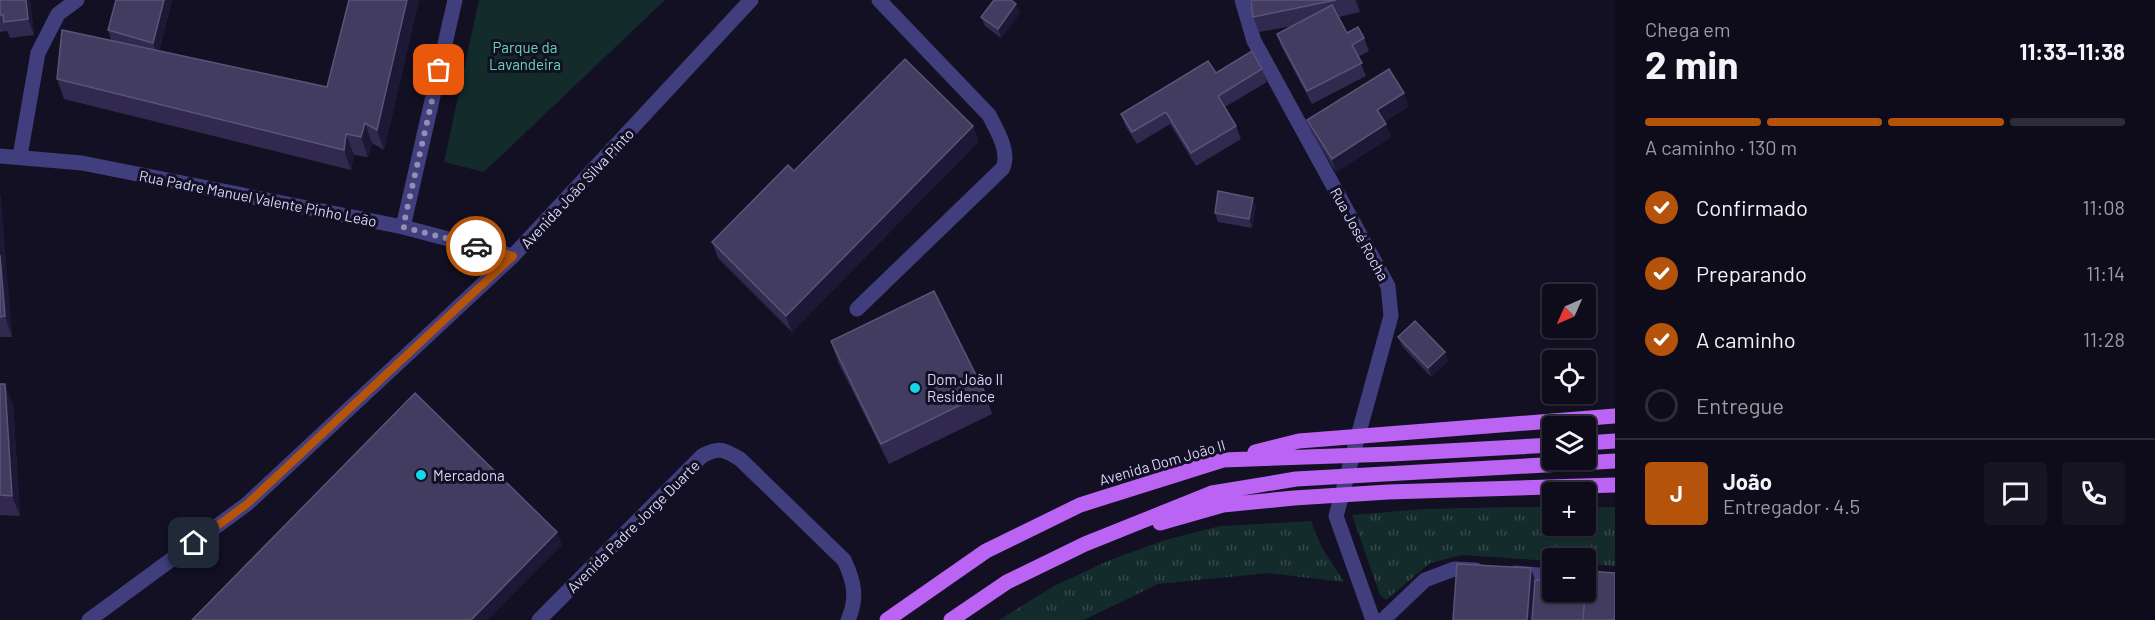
<!DOCTYPE html>
<html lang="pt">
<meta charset="utf-8">
<style>
body{margin:0;font-family:Barlow,sans-serif;background:#171523;color:#f1f3f6;height:100vh;display:flex;flex-direction:column;font-size:22px;white-space:nowrap}
*{box-sizing:border-box;margin:0}
p{font-size:20px;color:#9b9ba2}
.icon{flex:none;width:33px;height:33px;fill:none;stroke:currentColor;stroke-width:2;stroke-linecap:round;stroke-linejoin:round}
.map{position:relative;flex:1;overflow:hidden}
.details{display:flex;flex-direction:column;background:#0e0c1a;width:540px}
.details>*{flex:none}
.needle{width:39px;rotate:225deg}
.fabs{position:absolute;left:1542px;top:284px;display:grid;gap:12px}
.fabs a{display:grid;place-items:center;width:54px;height:54px;border-radius:6px;background:#0e0c1a;box-shadow:0 2px 4px #0004,0 0 0 2px #2e2c39;font-size:30px}
.pin{position:absolute;display:grid;place-items:center;width:51px;height:51px;color:#fff;margin:-26px;border-radius:12px;box-shadow:0 3px 9px #0006}
.courier{position:absolute;display:grid;place-items:center;width:60px;height:60px;margin:-30px;border:4px solid #b45309;border-radius:50%;background:#fff;color:#222;box-shadow:0 2px 8px #0007}
.headline em{font-style:normal;font-weight:700}
.headline div{display:flex;flex-direction:column-reverse}
.headline{display:flex;align-items:center;justify-content:space-between;height:102px;padding:0 30px}
h1{font-size:39px;font-weight:700;line-height:45px}
.bar{display:grid;grid-template-columns:repeat(4,1fr);gap:9px 6px;align-content:center;height:72px;padding:0 30px}
.bar i{height:8px;border-radius:4px;background:#2e2c39}
.bar .on{background:#b45309}
.bar p{grid-column:span 4}
.line{display:flex;align-items:center;gap:15px;padding:0 30px;border-top:2px solid #2e2c39}
.line div{flex:1}
.round{display:grid;place-items:center;flex:none;width:63px;height:63px;border-radius:6px;background:#171523}
ol{padding:0 30px;list-style:none}
li{display:flex;align-items:center;gap:18px;height:66px}
li p{margin-inline-start:auto}
li .icon{padding:6px;border-radius:50%;background:#b45309;color:#fff;stroke-width:4}
li:last-child{color:#9b9ba2}
li i{width:33px;height:33px;border:3px solid #2e2c39;border-radius:50%}
main{display:flex;flex:1;min-height:0}
.map>svg:first-child{display:block}
</style>
<main>
<div class="map">
<svg width="1615" height="620" viewBox="0 0 1615 620">
<defs>
<pattern id="grass-tufts" width="24" height="20" patternUnits="userSpaceOnUse" patternTransform="scale(1.5)"><rect width="24" height="20" fill="#132b2a"/><path d="M3 7l-1-3M5 7V3M7 7l1-3M15 17l-1-3M17 17v-4M19 17l1-3" fill="none" stroke="#35494a"/></pattern>
</defs>
<rect width="100%" height="100%" fill="#121022"/>
<!-- grass -->
<path fill="url(#grass-tufts)" d="M1513,507H1552V525H1586V507H1615V566L1586,564V558H1552V561L1462,555L1430,563L1386,600L1380,595L1352,515L1424,509Z
M1311,521L1321,546L1344,582L1268,573L1158,584L1084,620H999L1054,586L1110,560L1165,540L1220,526Z"/>
<!-- park -->
<path fill="#132b2a" d="M479,0H665L484,172L444,162Z"/>
<g fill="none" stroke-linecap="round" stroke-linejoin="round">
<!-- minor -->
<path stroke="#403e7d" stroke-width="15" d="M1242,0L1254,41L1388,286L1391,316L1336,516L1373,620
M0,156L82,163L403,227L513,256
M20,156L38,53L58,14L77,0
M403,227L455,0
M857,309L1003,168C1010,151 997,131 989,115L879,0
M1515,573L1552,576
M89,620L247,504L513,256L751,0
M539,620L702,456C719,446 725,450 740,459L844,560C854,581 858,598 848,620
M1383,620L1425,580L1454,569L1476,570"/>
<!-- major -->
<path stroke="#bb64f3" stroke-width="15" d="M1586,443L1615,441
M1255,452L1299,441L1615,416
M1160,523L1223,505L1294,498L1388,492L1615,485
M887,620L986,551L1080,505L1223,460L1392,454L1552,445
M951,620L1007,582L1085,544L1212,493L1296,479L1615,461"/>
</g>
<!-- wall -->
<path fill="#312a4e" d="M0,0H30L34,35L10,38L7,31L0,32Z
M116,0H172L159,51L327,87L349,0H419L384,150L372,143L368,157L354,155L351,170L64,99L57,79L111,40L108,30Z
M1251,0H1357L1360,12L1339,17L1347,33L1364,38L1369,51L1358,57L1366,76L1312,104L1281,46L1277,34L1292,26L1259,32L1253,17Z
M1020,13L1001,38L985,26L981,17Z
M1262,69L1267,82L1225,107L1236,126L1241,139L1196,166L1170,124L1137,144L1126,127L1121,114L1216,73Z
M1409,106L1384,122L1391,137L1336,172L1312,133L1307,120Z
M979,141L792,332L718,258L712,242Z
M0,194L12,337H0Z
M1256,206L1252,228L1218,222L1215,213Z
M1398,337L1445,352L1448,361L1431,377L1402,346Z
M831,341L985,393L992,414L889,464L838,362Z
M0,384L13,404L20,516L0,515Z"/>
<!-- shaded-wall -->
<path fill="#1d1835" d="M26,0H30L34,35L28,19Z
M164,0H172L158,55L153,43Z
M407,0H419L384,150L377,130Z
M1355,0H1357L1360,12Z
M1016,4L1020,13L1001,38L998,29Z
M1404,93L1409,106L1382,123L1377,110Z
M365,123L372,143L368,157L361,137Z
M1386,124L1391,137L1336,172L1332,159Z
M973,126L979,141L792,332L786,316Z
M346,134L354,155L351,170L344,150Z
M0,194L1,197L12,337L5,316L0,255Z
M1253,198L1256,206L1252,228L1249,219Z
M1445,352L1448,361L1431,377L1428,368Z
M5,384L13,404L20,516L12,496Z
M557,532L562,545L488,620H471Z
M1531,568L1538,588L1536,620H1527Z"/>
<!-- building -->
<path fill="#433c61" stroke="#5a5479" stroke-width="1.5" d="M0,0H26L28,19L4,22L3,15H0Z
M116,0H164L153,43L108,30Z
M349,0H407L377,130L365,123L361,137L346,134L344,150L57,79L62,30L327,87Z
M994,0H1011L1016,4L998,29L981,17Z
M1251,0H1336L1253,17Z
M1332,5L1347,33L1358,27L1364,38L1352,45L1362,63L1307,91L1277,34Z
M1252,51L1262,69L1218,96L1236,126L1191,153L1166,112L1132,132L1121,114L1208,61L1216,73Z
M905,59L973,126L786,316L712,242L788,165L794,171Z
M1389,69L1404,93L1377,110L1386,124L1332,159L1307,120Z
M1218,191L1253,198L1249,219L1215,213Z
M0,255L5,316L0,317Z
M934,291L985,393L881,444L831,341Z
M1415,321L1445,352L1428,368L1398,337Z
M0,384H5L12,496L0,495Z
M415,393L557,532L471,620H192Z
M1457,564L1531,568L1527,620H1453Z
M1587,571L1615,573V620H1583Z
M1535,580H1552V591H1585L1583,620H1532Z"/>
<g fill="none" stroke-linecap="round" stroke-linejoin="round">
<!-- done -->
<path stroke="#938fb0" stroke-width="6" stroke-dasharray="0 10.8" d="M439,70L403,227L476,246"/>
<!-- route -->
<path stroke="#b45309" stroke-width="8" d="M194,543L247,504L513,256L476,246"/>
</g>
<!-- markers -->
<g fill="#13d6e9" stroke="#121022" stroke-width="2">
<circle cx="915" cy="388" r="6"/>
<circle cx="421" cy="475" r="6"/>
</g>
<g text-anchor="middle" dominant-baseline="central" stroke-width="6" stroke-linejoin="round" paint-order="stroke">
<!-- park labels -->
<g font-size="15" fill="#66d6b8" stroke="#121022">
<text x="525" y="47">Parque da<tspan x="525" dy="17">Lavandeira</tspan></text>
</g>
<!-- street labels -->
<g font-size="15" fill="#d8d4fc" stroke="#121022">
<text transform="translate(577 188) rotate(-47)">Avenida João Silva Pinto</text>
<text transform="translate(258 198) rotate(11)">Rua Padre Manuel Valente Pinho Leão</text>
<text transform="translate(1360 234) rotate(61)">Rua José Rocha</text>
<text transform="translate(1162 462) rotate(-16)">Avenida Dom João II</text>
<text transform="translate(633 526) rotate(-45)">Avenida Padre Jorge Duarte</text>
</g>
<!-- poi labels -->
<g font-size="15" fill="#d8d4fc" stroke="#121022" text-anchor="start">
<text x="927" y="379">Dom João II<tspan x="927" dy="17">Residence</tspan></text>
<text x="433" y="475">Mercadona</text>
</g>
</g>
</svg>
<div class="fabs">
<a><svg class="needle" viewBox="-14 -14 28 28"><path d="M0-13l5 13h-10z" fill="#e53935"/><path d="M0 13l5-13h-10z" fill="#9b9ba2"/></svg></a>
<a><svg class="icon" aria-label="locate" viewBox="0 0 24 24"><circle cx="12" cy="12" r="6"/><path d="M12 2v4M12 18v4M2 12h4M18 12h4"/></svg></a>
<a><svg class="icon" aria-label="layers" viewBox="0 0 24 24"><path d="M12 4l9 5-9 5-9-5zM3 14l9 5 9-5"/></svg></a>
<a>+</a>
<a>−</a>
</div>
<div class="pin" style="left:439px;top:70px;background:#ea580c"><svg class="icon" aria-label="bag" viewBox="0 0 24 24"><path d="M5 8h14l-1 12H6zM9 8a3 3 0 0 1 6 0"/></svg></div>
<div class="pin" style="left:194px;top:543px;background:#1f2937"><svg class="icon" aria-label="home" viewBox="0 0 24 24"><path d="M3 11l9-7 9 7M6 9v11h12V9"/></svg></div>
<div class="courier" style="left:476px;top:246px"><svg class="icon" aria-label="car" viewBox="0 0 24 24"><path d="M5 17H2v-5l4-1 3-4h7l3 4 3 1v5h-3M9 17h6M6 11h13"/><circle cx="7" cy="17" r="2"/><circle cx="17" cy="17" r="2"/></svg></div>
</div>
<section class="details">
<div class="headline"><div><h1>2 min</h1><p>Chega em</p></div><em>11:33–11:38</em></div>
<div class="bar"><i class="on"></i><i class="on"></i><i class="on"></i><i></i><p>A caminho · 130 m</p></div>
<ol>
<li><svg class="icon" aria-label="check" viewBox="0 0 24 24"><path d="M5 12l5 5 9-10"/></svg>Confirmado<p>11:08</p></li>
<li><svg class="icon" aria-label="check" viewBox="0 0 24 24"><path d="M5 12l5 5 9-10"/></svg>Preparando<p>11:14</p></li>
<li><svg class="icon" aria-label="check" viewBox="0 0 24 24"><path d="M5 12l5 5 9-10"/></svg>A caminho<p>11:28</p></li>
<li><i></i>Entregue</li>
</ol>
<div class="line" style="height:108px"><b class="round" style="background:#b45309;color:#fff">J</b><div><b>João</b><p>Entregador · 4.5</p></div><a class="round"><svg class="icon" aria-label="chat" viewBox="0 0 24 24"><path d="M4 5h16v11H9l-5 4z"/></svg></a><a class="round"><svg class="icon" aria-label="phone" viewBox="0 0 24 24"><path d="M5 4h4l2 5-3 2q2 4 5 5l2-3 5 2v4C11 20 4 13 5 4z"/></svg></a></div>
</section>
</main>
